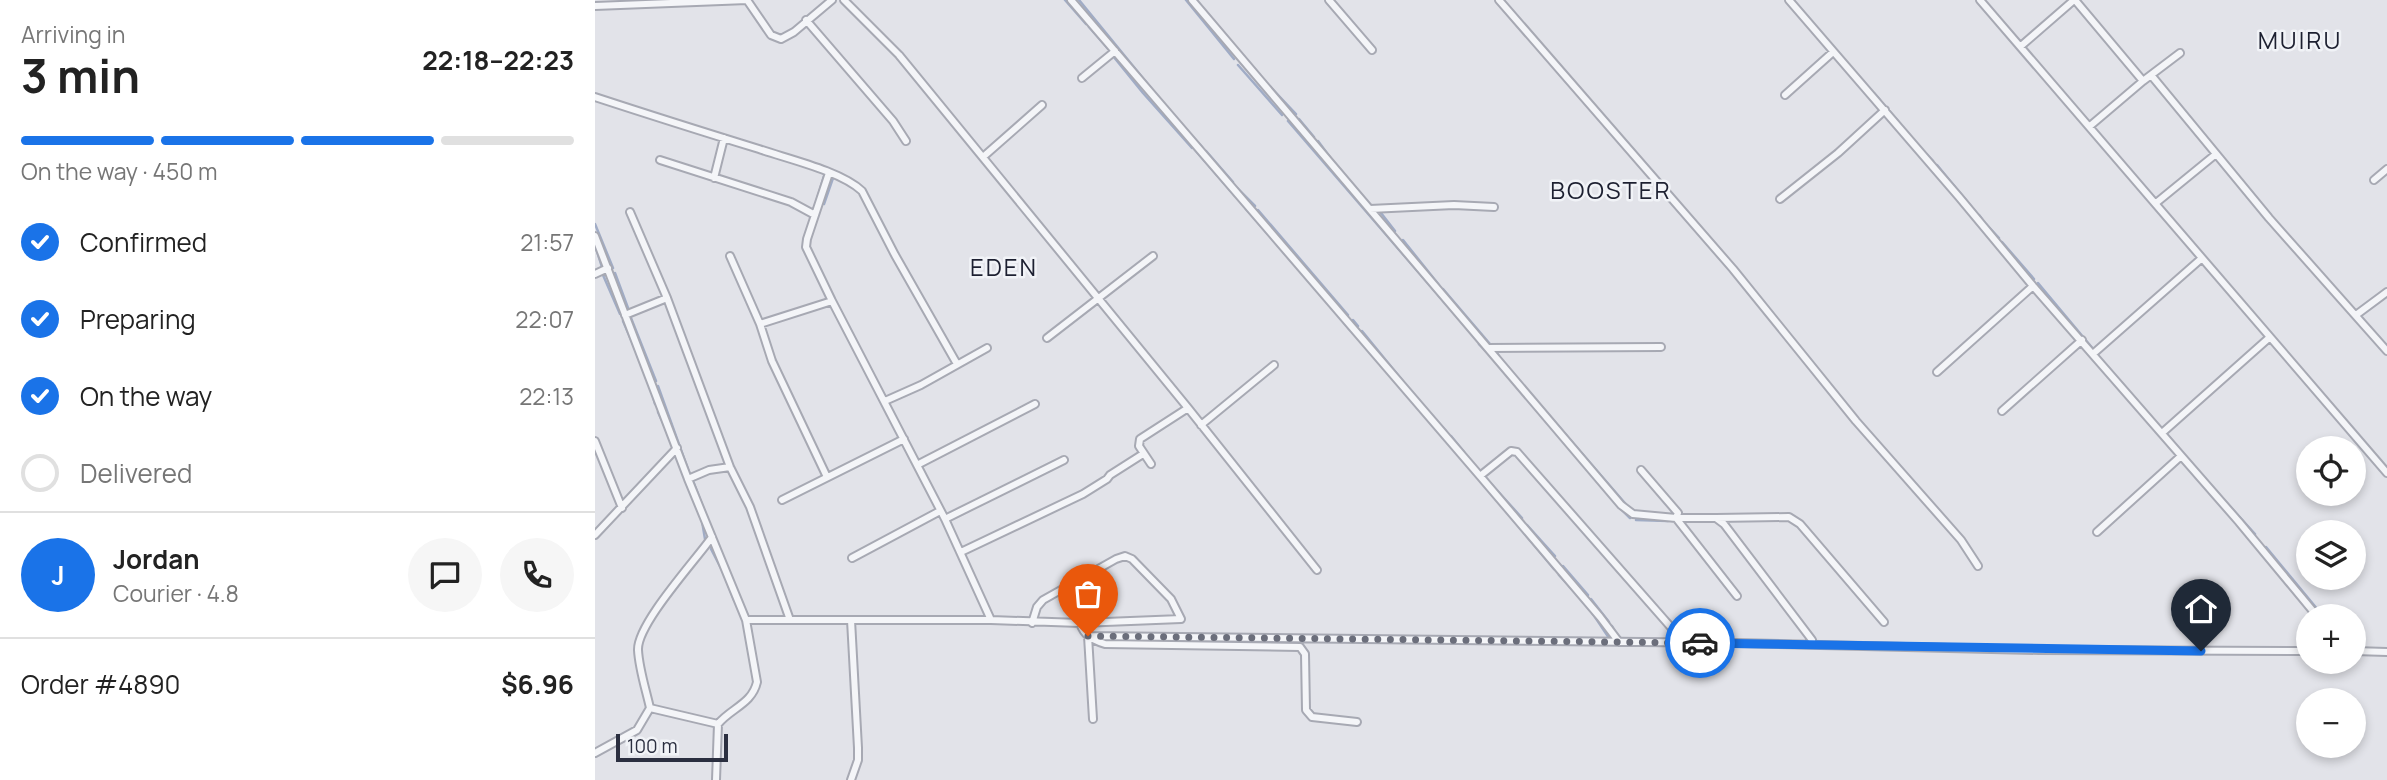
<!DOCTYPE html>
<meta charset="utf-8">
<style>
body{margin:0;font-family:Manrope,sans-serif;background:#f6f6f6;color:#222;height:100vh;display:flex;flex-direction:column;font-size:26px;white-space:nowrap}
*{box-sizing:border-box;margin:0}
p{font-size:23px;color:#767676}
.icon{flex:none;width:38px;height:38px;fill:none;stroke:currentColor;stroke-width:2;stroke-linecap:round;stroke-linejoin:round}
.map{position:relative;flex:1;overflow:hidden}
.details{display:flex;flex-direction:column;background:#fff;width:595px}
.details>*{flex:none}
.buttons{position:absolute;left:1701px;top:436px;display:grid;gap:14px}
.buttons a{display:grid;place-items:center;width:70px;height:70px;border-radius:50%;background:#fff;box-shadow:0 4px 10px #0003;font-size:35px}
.scale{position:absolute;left:21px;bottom:18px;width:112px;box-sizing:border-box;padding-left:7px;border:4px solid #2b2f40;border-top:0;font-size:19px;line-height:24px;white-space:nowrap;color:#2b2f40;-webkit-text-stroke:5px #f1f3f7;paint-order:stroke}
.pin{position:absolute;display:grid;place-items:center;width:60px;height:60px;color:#fff;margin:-72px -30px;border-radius:50% 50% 50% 0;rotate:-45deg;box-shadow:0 0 7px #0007}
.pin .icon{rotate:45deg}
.courier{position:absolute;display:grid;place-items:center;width:70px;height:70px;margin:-35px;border:5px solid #1a73e8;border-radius:50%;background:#fff;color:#222;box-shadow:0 2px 9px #0007}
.summary em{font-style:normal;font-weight:700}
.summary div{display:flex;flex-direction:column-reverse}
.summary{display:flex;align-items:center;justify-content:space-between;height:119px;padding:0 21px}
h1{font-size:46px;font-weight:700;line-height:52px}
.bar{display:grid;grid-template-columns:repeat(4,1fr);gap:10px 7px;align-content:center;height:84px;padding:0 21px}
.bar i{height:9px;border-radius:5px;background:#e0e0e0}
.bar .active{background:#1a73e8}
.bar p{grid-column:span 4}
.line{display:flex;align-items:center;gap:18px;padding:0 21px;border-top:2px solid #e0e0e0}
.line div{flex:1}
.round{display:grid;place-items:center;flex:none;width:74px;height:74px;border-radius:37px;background:#f6f6f6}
ol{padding:0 21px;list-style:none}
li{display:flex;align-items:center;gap:21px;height:77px}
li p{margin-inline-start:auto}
li .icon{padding:7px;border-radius:50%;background:#1a73e8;color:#fff;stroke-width:4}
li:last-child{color:#767676}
li i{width:38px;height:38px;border:4px solid #e0e0e0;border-radius:50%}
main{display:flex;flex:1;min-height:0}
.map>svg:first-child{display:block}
</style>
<main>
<section class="details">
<div class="summary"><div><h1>3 min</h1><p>Arriving in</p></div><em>22:18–22:23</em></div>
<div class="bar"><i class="active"></i><i class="active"></i><i class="active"></i><i></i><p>On the way · 450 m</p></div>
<ol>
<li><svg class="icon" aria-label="check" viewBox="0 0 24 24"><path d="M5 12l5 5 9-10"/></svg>Confirmed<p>21:57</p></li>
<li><svg class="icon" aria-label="check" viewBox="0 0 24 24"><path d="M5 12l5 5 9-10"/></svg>Preparing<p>22:07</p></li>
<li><svg class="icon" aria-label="check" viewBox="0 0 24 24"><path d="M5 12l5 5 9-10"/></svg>On the way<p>22:13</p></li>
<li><i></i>Delivered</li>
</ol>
<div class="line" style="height:126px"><b class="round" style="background:#1a73e8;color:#fff">J</b><div><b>Jordan</b><p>Courier · 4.8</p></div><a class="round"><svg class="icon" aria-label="chat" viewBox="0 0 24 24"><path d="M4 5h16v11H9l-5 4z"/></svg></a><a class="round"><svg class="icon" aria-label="phone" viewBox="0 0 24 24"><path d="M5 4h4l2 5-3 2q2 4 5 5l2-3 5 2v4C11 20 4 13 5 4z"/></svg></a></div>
<div class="line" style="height:91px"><div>Order #4890</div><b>$6.96</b></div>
</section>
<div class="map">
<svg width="1792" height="780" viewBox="0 0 1792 780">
<rect width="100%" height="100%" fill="#e2e3e9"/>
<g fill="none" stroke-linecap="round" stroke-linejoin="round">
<!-- stream -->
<path stroke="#a0acc6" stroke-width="2.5" d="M470,0L491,24
M484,0L556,88
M591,0L639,59
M1200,3L1212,16
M1216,21L1221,27
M494,27L515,51
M518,56L548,93L597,148
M643,65L687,115
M667,78L701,114
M1279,93L1285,100
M1289,105L1303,121
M704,119L719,137
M693,121L882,340
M597,136L607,147
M723,141L737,160
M600,150L640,196
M611,151L638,182
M1331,154L1338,161
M741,165L769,198
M1342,165L1380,211
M642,188L660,206
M222,199L229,176
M229,204L238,178
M651,209L697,262
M663,210L753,315
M786,213L800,231
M1384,215L1387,219
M0,224L18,268
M1391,224L1404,238
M808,240L844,285
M1407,242L1439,279
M0,245L7,267L5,270
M20,273L33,308
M8,275L25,314
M1443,283L1499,350
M848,289L895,344
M739,310L754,329
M36,318L61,381
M758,320L763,326
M28,321L40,349
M767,331L807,380
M764,340L842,430
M884,344L893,353
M900,350L907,361
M43,357L47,367
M927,384L1035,509
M63,386L95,475
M56,389L60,404
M63,412L69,425
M842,421L851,431
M1571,433L1586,451
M856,436L869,452
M996,474L1006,486
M889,476L927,518
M1611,480L1660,534
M98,481L113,520
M1025,508L1035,518
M910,510L959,569
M1041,520L1073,521
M107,521L110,539
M932,525L960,556
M1671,547L1728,616
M116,549L128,572L139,600
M968,566L993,595
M964,575L994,608L1014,638
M145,598L152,614
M996,599L1014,622
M1017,626L1022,635"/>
<!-- street casing -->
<g stroke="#a7a9b3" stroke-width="10">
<path id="street" d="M152,0L176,35L186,39L199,32L237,0
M249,0L304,55L593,408L722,570
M476,0L885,476L1005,617L1024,642
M597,0L1026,505L1038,514L1081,518H1121L1129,524L1217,640
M734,0L777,50
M904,0L1138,269L1261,421L1366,540L1383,566
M1194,0L1364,197L1438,286L1644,522L1722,616
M1385,0L1792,473
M1480,0L1548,81
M0,6L152,0
M211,20L298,121L311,141
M1426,46L1479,0
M1556,75L1674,218L1792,351
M487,78L520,51
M1190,95L1238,52
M0,97C55,115 109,132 164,149C193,159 246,171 267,191L300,255L362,364
M1495,126L1548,81L1585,53
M388,157L447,105
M65,160L196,202L220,215
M234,173L212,239L211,247L237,301L350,519L396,620
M119,178L129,138
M1779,180L1792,169
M1185,199L1243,153L1290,110
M1561,203L1621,154
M775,209L859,205L899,207
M35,212L72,298L135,467L155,507L195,620
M0,236L93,479L151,620H396L485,623L586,619L576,599L537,559L530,556L521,559L448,600L442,607L437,623
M135,256L165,324L177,361L232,477
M0,274L13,268
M30,315L72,298
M1761,315L1792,292
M165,324L237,301
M452,338L558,256
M893,348L1066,347
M1499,353L1607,258
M1342,372L1438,286
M290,401L326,385L392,348
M1407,411L1487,340
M606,425L679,365
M1567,433L1675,337
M0,441L27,508
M556,464L544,446L545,439L593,408
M322,465L440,404
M1046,470L1083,513L1081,518L1142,596
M885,476L916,451L922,452L1081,633L1086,643
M93,479L114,470L135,467
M187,500L309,439
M1121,518L1194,517L1205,524L1289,622
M350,519L469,460
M1502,532L1586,456
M0,535L82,448
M366,552L488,494L512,479L515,475L548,454
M257,558L345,511
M485,623C489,636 498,640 510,644L705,647L710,654L711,710L717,717L762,722
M1759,651L1792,652
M55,708L123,724
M498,719L493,636L1142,643L1444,650L1713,651
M0,753L42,730L55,708C51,690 44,669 43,650C42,624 100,561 117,537
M121,780L123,724C136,708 157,704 162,682L151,620
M256,780L263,760V748L256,620"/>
</g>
<!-- street -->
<use href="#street" stroke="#f4f5f8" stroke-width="6"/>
</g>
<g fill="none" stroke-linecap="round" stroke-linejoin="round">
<!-- done -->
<path stroke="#6b6e7b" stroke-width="7" stroke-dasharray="0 12.6" d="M493,636L1105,643"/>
<!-- route -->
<path stroke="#1a73e8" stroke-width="9" d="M1105,643L1606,651"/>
</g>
<g text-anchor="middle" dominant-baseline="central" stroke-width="5" stroke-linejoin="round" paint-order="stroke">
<!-- quarter labels -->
<g font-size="24" letter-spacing="2" fill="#1d2031" stroke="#f1f3f7">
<text x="1705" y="39">MUIRU</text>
<text x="1016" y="189">BOOSTER</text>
<text x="409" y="266">EDEN</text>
</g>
</g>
</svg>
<div class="buttons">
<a><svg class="icon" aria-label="locate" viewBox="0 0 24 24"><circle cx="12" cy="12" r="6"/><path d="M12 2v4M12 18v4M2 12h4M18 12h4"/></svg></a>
<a><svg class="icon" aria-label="layers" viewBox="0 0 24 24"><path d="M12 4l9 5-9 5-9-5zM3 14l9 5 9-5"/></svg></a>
<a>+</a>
<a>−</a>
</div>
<div class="scale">100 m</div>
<div class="pin" style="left:493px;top:636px;background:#ea580c"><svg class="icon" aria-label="bag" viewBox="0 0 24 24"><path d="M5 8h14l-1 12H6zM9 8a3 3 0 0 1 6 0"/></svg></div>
<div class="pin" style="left:1606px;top:651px;background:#1f2937"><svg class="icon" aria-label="home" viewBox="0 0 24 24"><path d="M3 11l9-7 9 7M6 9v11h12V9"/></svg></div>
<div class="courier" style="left:1105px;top:643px"><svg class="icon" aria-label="car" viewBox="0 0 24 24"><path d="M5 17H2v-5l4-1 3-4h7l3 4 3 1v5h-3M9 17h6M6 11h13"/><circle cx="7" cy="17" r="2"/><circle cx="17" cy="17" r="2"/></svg></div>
</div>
</main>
